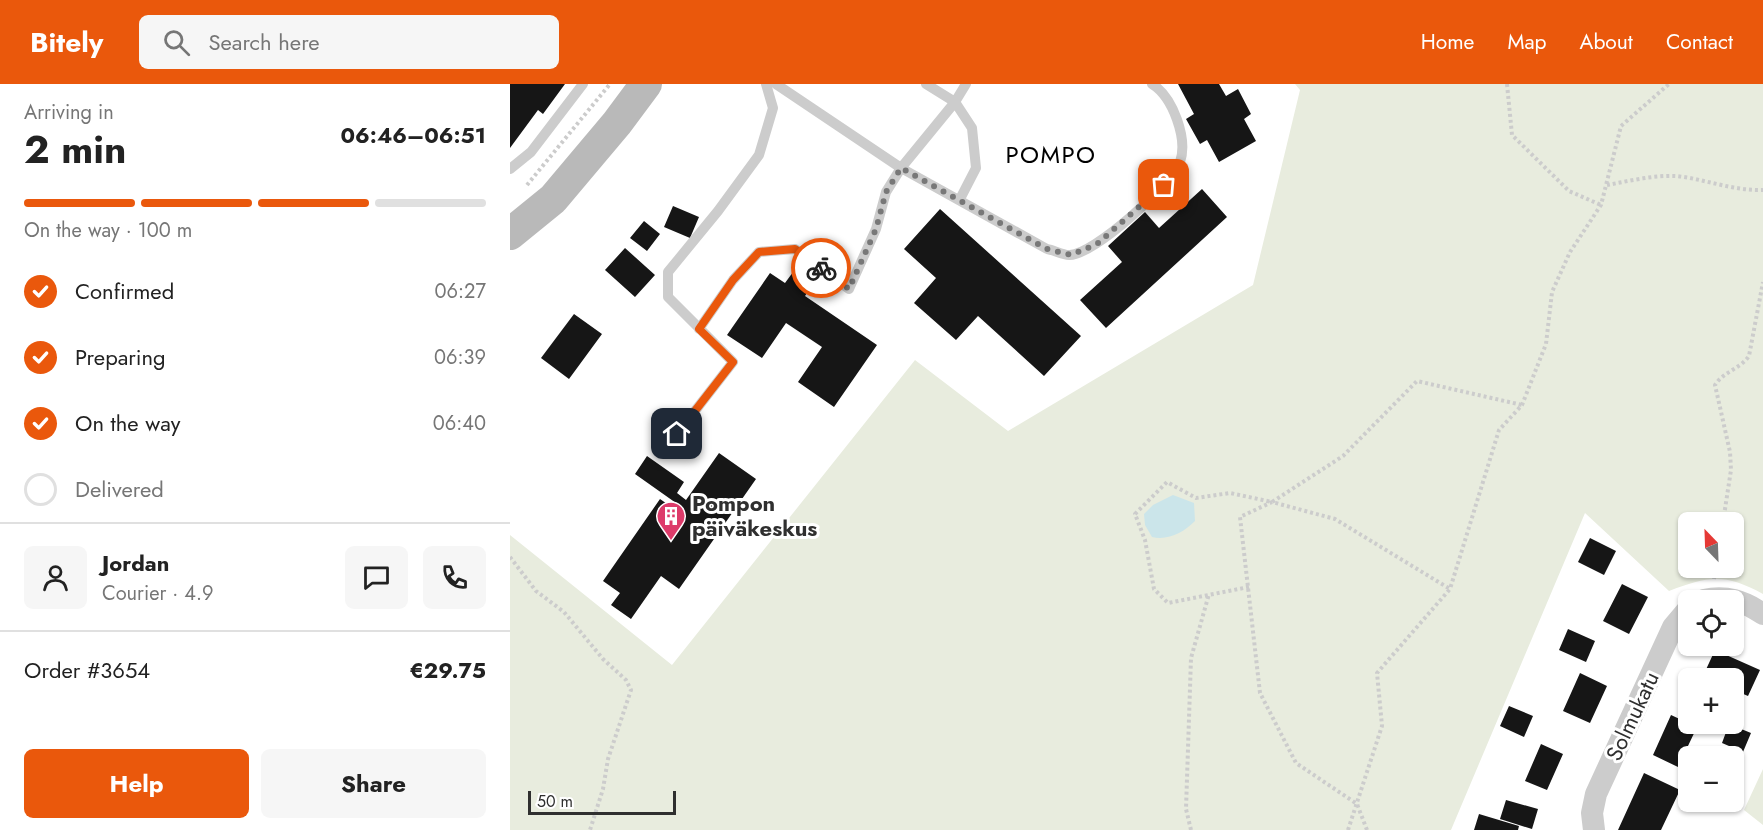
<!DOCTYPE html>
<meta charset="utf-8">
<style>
body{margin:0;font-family:Jost,sans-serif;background:#f6f6f6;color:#222;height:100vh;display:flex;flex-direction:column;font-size:22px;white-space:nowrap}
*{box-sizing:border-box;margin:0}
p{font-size:20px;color:#767676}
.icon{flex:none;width:33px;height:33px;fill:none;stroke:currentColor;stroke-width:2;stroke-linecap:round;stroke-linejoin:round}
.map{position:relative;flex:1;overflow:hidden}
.panel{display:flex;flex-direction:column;background:#fff;width:510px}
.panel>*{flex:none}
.needle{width:39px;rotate:337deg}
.controls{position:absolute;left:1168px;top:428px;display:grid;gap:12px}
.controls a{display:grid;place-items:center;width:66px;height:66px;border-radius:9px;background:#fff;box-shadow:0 2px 4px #0004;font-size:30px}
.scale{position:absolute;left:18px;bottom:15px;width:148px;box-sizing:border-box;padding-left:6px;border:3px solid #2f2f2f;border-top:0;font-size:16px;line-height:21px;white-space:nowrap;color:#2f2f2f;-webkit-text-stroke:4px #fff;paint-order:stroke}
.pin{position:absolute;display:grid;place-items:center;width:51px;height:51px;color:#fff;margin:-26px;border-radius:12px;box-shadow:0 3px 9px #0006}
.courier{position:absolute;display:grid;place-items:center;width:60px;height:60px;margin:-30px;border:4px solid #ea580c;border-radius:50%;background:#fff;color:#222;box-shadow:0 2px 8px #0007}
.overview em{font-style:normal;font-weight:700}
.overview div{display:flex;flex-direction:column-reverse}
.overview{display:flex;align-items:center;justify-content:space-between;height:102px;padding:0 24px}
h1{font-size:39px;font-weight:700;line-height:45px}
.bar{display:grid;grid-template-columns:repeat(4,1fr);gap:9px 6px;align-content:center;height:72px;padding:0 24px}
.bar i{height:8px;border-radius:4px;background:#e0e0e0}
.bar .current{background:#ea580c}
.bar p{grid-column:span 4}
.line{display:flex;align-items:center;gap:15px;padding:0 24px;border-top:2px solid #e0e0e0}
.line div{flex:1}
.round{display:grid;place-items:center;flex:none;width:63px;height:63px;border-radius:9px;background:#f6f6f6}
ol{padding:0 24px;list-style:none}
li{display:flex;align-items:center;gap:18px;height:66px}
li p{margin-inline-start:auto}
li .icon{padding:6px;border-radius:50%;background:#ea580c;color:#fff;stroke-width:4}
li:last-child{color:#767676}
li i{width:33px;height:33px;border:3px solid #e0e0e0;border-radius:50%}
.primary-button{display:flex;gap:12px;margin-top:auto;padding:12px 24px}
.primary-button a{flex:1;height:69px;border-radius:9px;background:#ea580c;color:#fff;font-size:24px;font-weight:700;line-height:69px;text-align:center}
.primary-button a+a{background:#f6f6f6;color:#222}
header{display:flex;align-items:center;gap:36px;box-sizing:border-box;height:84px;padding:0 30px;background:#ea580c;color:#fff}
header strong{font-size:28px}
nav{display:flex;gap:33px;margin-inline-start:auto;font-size:21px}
.search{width:420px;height:54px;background:#f6f6f6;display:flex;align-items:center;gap:15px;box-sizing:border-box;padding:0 21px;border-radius:9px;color:#767676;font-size:22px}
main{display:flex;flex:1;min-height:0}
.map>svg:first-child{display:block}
</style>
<header>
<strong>Bitely</strong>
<div class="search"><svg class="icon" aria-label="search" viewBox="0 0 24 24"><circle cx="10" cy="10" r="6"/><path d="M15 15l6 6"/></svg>Search here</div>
<nav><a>Home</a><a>Map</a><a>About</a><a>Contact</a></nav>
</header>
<main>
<section class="panel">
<div class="overview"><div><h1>2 min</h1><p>Arriving in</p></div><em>06:46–06:51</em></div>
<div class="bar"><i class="current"></i><i class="current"></i><i class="current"></i><i></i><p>On the way · 100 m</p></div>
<ol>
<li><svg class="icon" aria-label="check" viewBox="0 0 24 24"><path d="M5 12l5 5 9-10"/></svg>Confirmed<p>06:27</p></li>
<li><svg class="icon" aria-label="check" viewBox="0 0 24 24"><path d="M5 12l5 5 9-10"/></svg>Preparing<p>06:39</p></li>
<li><svg class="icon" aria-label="check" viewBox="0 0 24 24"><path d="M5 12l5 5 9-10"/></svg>On the way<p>06:40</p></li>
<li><i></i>Delivered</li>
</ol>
<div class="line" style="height:108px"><a class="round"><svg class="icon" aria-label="person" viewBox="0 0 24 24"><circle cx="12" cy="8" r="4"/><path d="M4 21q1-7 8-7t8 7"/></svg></a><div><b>Jordan</b><p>Courier · 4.9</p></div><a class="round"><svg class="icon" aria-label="chat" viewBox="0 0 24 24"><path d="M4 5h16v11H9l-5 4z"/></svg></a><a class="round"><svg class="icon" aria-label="phone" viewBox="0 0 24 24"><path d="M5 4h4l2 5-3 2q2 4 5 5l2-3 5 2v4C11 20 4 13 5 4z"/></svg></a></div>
<div class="line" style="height:78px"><div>Order #3654</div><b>€29.75</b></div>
<div class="primary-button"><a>Help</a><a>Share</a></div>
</section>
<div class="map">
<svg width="1253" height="746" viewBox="0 0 1253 746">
<rect width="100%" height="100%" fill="#fff"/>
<!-- green -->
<path fill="#e8ecde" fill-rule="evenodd" d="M785,0H1253V510C1215,489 1198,492 1159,507L1075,429L941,746H0V451L162,581L405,276L498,347L743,201L790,6ZM1179,438H1224V483H1179Z
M1253,685V741L1234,726Z"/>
<!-- water -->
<path fill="#cbe5ea" d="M663,411L684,419L685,437C674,448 658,457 642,453L635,441L634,430L643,421Z"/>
<!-- building -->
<path fill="#161616" d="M0,0H55L33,30L28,26L0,64Z
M668,0H709L716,12L728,5L741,30L734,35L746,57L709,78L697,56L690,60L676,35L684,30Z
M692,105L717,133L596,244L570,216L612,178L598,162L635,128L649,144Z
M163,122L189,133L180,154L154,143Z
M430,125L571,252L534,292L468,232L446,256L404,219L426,194L394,165Z
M134,137L150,150L137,167L120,154Z
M115,164L145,191L125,213L95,186Z
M286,184L305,197L295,212L367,261L324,323L288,298L312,263L276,239L252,274L217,251L260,189L275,199Z
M64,230L92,250L59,295L31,274Z
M209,369L246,395L169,505L151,492L121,535L101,521L110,509L93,497L150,415L163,424L166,419L125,390L137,372L174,398L167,409L176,416Z
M1080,454L1106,467L1094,491L1068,478Z
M1112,500L1138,513L1119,550L1093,537Z
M1058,545L1085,557L1076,578L1049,566Z
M1205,566L1250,586L1238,612L1224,606V594L1193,592Z
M1070,589L1097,602L1080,639L1053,627Z
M999,622L1023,632L1014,653L990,642Z
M1161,631L1187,643L1168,683L1143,671Z
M1219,640L1241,649L1233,668L1212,659Z
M1031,660L1053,670L1037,706L1015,697Z
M1134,689L1170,706L1151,746H1108Z
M996,716L1028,725L1022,745L990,735Z
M969,730L1009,742L1008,746H964Z"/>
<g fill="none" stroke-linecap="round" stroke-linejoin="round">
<!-- path -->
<path stroke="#ccc" stroke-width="4" stroke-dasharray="3 3" stroke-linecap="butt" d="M997,0L1002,51L1059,107L1091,121
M17,101L100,0
M1097,101C1119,97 1143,91 1166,92C1195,95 1223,107 1253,106
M1213,438L1221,386L1220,368L1205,301C1213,288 1230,285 1239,272L1253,198
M0,473L26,507L54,528L93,575L116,596L121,606L98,675L93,705L80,746
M1204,495L1206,483
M739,503L658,519L644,505L635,456L625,430L657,398L686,414L720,409L762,418L833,372L907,297L1012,321
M681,746L676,725L681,574L699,510
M838,746L872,642L867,589L940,505L989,346L1012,321L1036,260L1042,208L1060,168L1091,121L1111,42L1159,0
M857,746L847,720L786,679L750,609L730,433L762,418L825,435L940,505"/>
<!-- lane -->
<path stroke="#ccc" stroke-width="10" d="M266,0L391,84L537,165C544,166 552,171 559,171C583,172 662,100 670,78C678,55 663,13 642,0
M416,0L445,18L462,44L466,84L450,115
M0,85L21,68L73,0
M189,245L223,196L249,168L285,165L339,205L366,145L376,108L391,84L445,18L456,0
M167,350L223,278L158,213V188L208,127L249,71L263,24L256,0"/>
<!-- street -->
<path stroke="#ccc" stroke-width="22" d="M1194,516C1216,511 1234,517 1253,530
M1084,746L1082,729L1086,710L1163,543L1179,524"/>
<!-- secondary -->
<path stroke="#b9b9b9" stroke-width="32" d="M0,150L43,115L107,39L136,0"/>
</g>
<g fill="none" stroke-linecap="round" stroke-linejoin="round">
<!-- done -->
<path stroke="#787878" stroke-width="6" stroke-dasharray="0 10.8" d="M311,184L339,205L366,145L376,108L391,84L537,165L561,171L587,160L654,101"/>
<!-- route -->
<path stroke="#ea580c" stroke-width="8" d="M167,350L223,278L189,245L223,196L249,168L285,165L311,184"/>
</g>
<!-- icons -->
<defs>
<g id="building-pin" transform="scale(1.5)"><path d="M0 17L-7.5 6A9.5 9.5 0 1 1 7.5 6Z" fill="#dd3b6a" stroke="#fff"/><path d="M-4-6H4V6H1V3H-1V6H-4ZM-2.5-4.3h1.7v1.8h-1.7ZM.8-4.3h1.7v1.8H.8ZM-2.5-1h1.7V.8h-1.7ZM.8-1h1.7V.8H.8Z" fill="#fff"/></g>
</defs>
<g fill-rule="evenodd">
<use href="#building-pin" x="161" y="432"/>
</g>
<g text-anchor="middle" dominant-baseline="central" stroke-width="6" stroke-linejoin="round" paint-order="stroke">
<!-- poi labels -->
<g font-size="22" font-weight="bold" fill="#2f2f2f" stroke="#fff" text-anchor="start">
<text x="182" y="419">Pompon<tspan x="182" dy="25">päiväkeskus</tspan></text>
</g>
<!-- street labels -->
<g font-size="22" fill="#2f2f2f" stroke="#fff">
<text transform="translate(1122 632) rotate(-65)">Solmukatu</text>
</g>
<!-- neighbourhood labels -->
<g font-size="24" letter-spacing="1.5" fill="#000" stroke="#fff">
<text x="541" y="70">POMPO</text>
</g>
</g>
</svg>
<div class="controls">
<a><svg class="needle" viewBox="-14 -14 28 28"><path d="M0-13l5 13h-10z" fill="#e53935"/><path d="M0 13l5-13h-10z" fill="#767676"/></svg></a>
<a><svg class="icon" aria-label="locate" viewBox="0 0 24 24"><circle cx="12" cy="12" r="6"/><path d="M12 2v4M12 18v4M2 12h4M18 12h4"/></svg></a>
<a>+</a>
<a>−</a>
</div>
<div class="scale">50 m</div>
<div class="pin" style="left:654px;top:101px;background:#ea580c"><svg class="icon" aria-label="bag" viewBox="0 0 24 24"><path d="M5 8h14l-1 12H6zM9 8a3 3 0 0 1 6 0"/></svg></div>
<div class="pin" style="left:167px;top:350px;background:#1f2937"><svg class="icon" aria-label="home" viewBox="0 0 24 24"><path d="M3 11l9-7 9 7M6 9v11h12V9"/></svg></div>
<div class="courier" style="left:311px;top:184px"><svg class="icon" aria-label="bike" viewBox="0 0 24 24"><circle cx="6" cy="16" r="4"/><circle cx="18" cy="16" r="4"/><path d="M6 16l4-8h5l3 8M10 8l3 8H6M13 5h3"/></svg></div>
</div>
</main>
